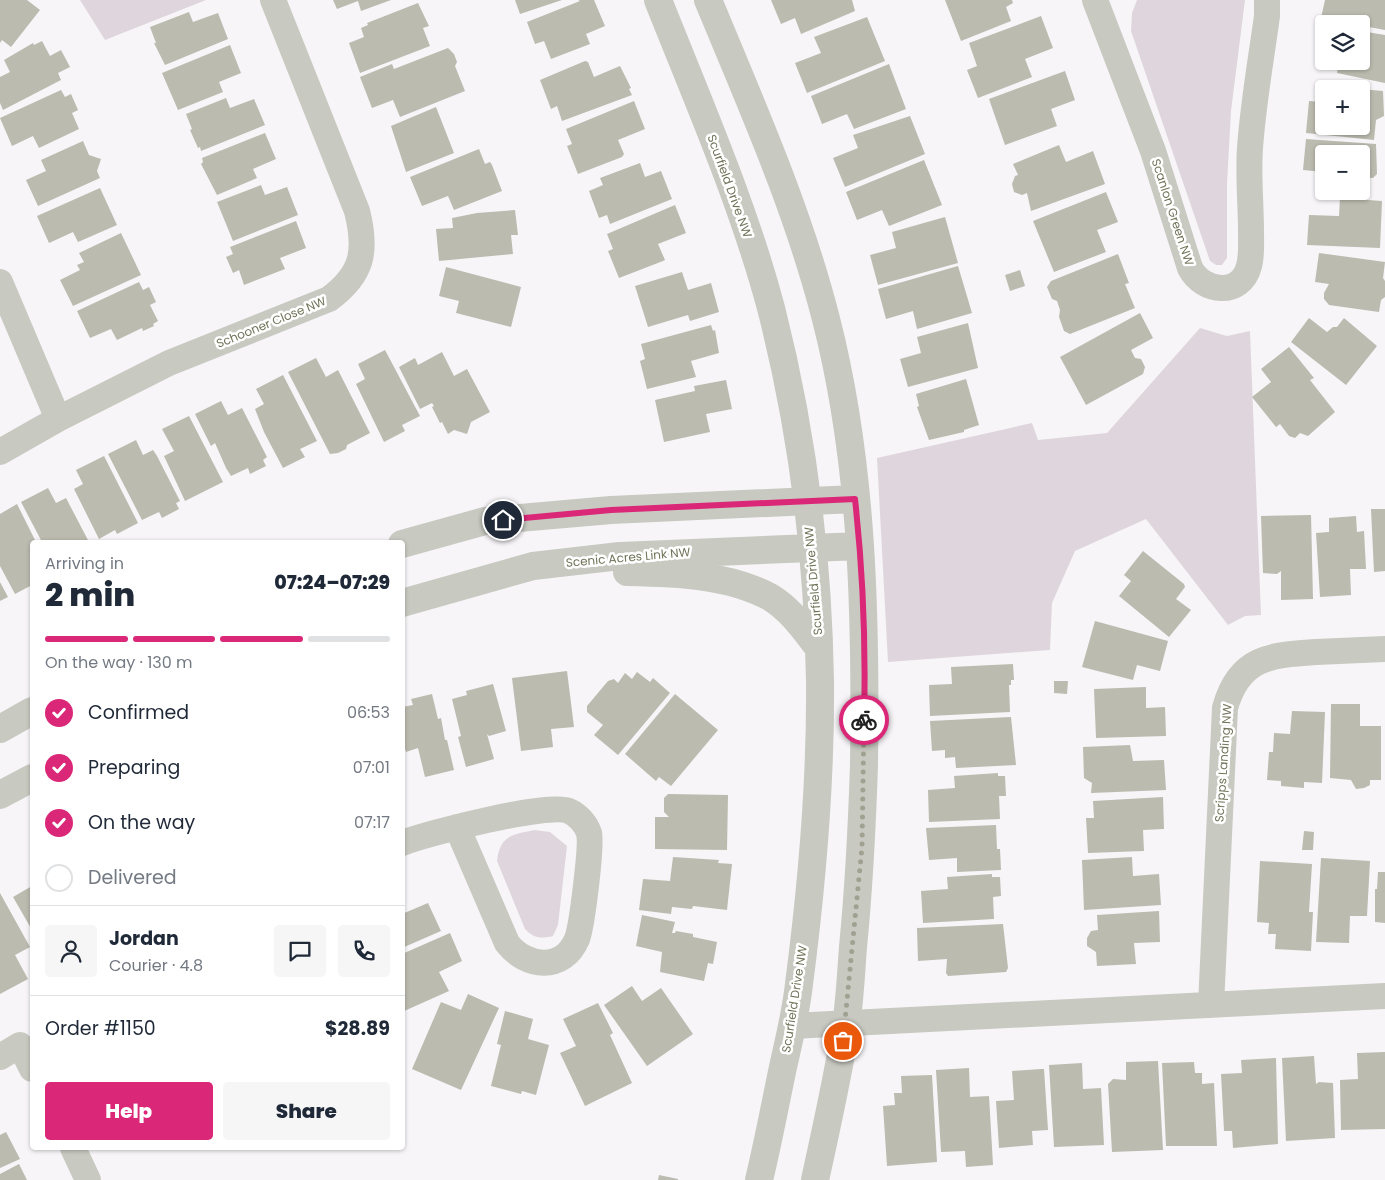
<!DOCTYPE html>
<meta charset="utf-8">
<style>
body{margin:0;font-family:Poppins,sans-serif;background:#f6f6f7;color:#1f2937;height:100vh;display:flex;flex-direction:column;font-size:19px;white-space:nowrap}
*{box-sizing:border-box;margin:0}
p{font-size:16px;color:#747a83}
.icon{flex:none;width:28px;height:28px;fill:none;stroke:currentColor;stroke-width:2;stroke-linecap:round;stroke-linejoin:round}
.map{position:relative;flex:1;overflow:hidden}
.sheet{position:absolute;left:30px;top:540px;width:375px;height:610px;display:flex;flex-direction:column;background:#fff;border-radius:5px;box-shadow:0 1px 4px #0004}
.sheet>*{flex:none}
.controls{position:absolute;left:1315px;top:15px;display:grid;gap:10px}
.controls a{display:grid;place-items:center;width:55px;height:55px;border-radius:5px;background:#fff;box-shadow:0 1px 4px #0004;font-size:25px}
.pin{position:absolute;display:grid;place-items:center;width:42px;height:42px;color:#fff;margin:-21px;border:2px solid #fff;border-radius:50%;box-shadow:0 1px 5px #0007}
.courier{position:absolute;display:grid;place-items:center;width:50px;height:50px;margin:-25px;border:4px solid #db2777;border-radius:50%;background:#fff;color:#222;box-shadow:0 1px 6px #0007}
.summary em{font-style:normal;font-weight:800}
.summary div{display:flex;flex-direction:column-reverse}
.summary{display:flex;align-items:center;justify-content:space-between;height:85px;padding:0 15px}
h1{font-size:32px;font-weight:800;line-height:38px}
.bar{display:grid;grid-template-columns:repeat(4,1fr);gap:8px 5px;align-content:center;height:60px;padding:0 15px}
.bar i{height:6px;border-radius:4px;background:#e0e1e3}
.bar .current{background:#db2777}
.bar p{grid-column:span 4}
.line{display:flex;align-items:center;gap:12px;padding:0 15px;border-top:1px solid #e0e1e3}
.line div{flex:1}
.round{display:grid;place-items:center;flex:none;width:52px;height:52px;border-radius:5px;background:#f6f6f7}
ol{padding:0 15px;list-style:none}
li{display:flex;align-items:center;gap:15px;height:55px}
li p{margin-inline-start:auto}
li .icon{padding:5px;border-radius:50%;background:#db2777;color:#fff;stroke-width:4}
li:last-child{color:#747a83}
li i{width:28px;height:28px;border:2px solid #e0e1e3;border-radius:50%}
.button{display:flex;gap:10px;margin-top:auto;padding:10px 15px}
.button a{flex:1;height:58px;border-radius:5px;background:#db2777;color:#fff;font-size:20px;font-weight:800;line-height:58px;text-align:center}
.button a+a{background:#f6f6f7;color:#1f2937}
.map>svg:first-child{display:block}
</style>
<div class="map">
<svg width="1385" height="1180" viewBox="0 0 1385 1180">
<rect width="100%" height="100%" fill="#f7f5f8"/>
<!-- green -->
<path fill="#dfd6dd" d="M80,0H206L105,40Z
M1137,0H1245L1231,111L1227,184V258L1222,265H1216L1210,261L1131,31L1132,13Z
M1200,328L1227,336L1250,331L1261,615L1245,616L1228,625L1146,519L1075,551L1052,603L1050,650L888,662L877,458L1032,423L1038,440L1107,433Z
M534,830L550,832L567,846L558,925L553,936C541,939 533,938 525,929L497,861C500,835 512,835 534,830Z"/>
<!-- building -->
<path fill="#bbbbaf" d="M0,0H27L40,10L11,47L2,40L0,43Z
M333,0H391L361,11L358,1L337,9Z
M515,0H562L520,14Z
M578,0H594L605,26L586,34L590,44L551,59L544,41L535,44L527,22L580,1Z
M771,0H852L855,11L801,34L795,18L781,24Z
M945,0H1012L1013,3L1006,7L1011,21L961,41Z
M1325,0H1385V30L1321,18Z
M418,3L429,26L423,28L430,46L360,73L349,43L364,37L361,28L368,25L367,23Z
M189,12L193,22L218,13L228,39L165,65L154,43H156L150,27Z
M1041,16L1053,48L1025,59L1032,77L978,98L967,70L977,66L969,43Z
M867,17L885,61L807,93L795,63L821,53L814,37Z
M1321,23L1324,24V55L1315,53Z
M1361,31L1385,35V83L1337,73L1339,61H1361Z
M42,41L50,56L61,50L70,67L58,73L61,80L3,110L0,103V77L10,72L4,60L33,43L34,45Z
M230,45L241,73L219,82L223,92L178,110L162,73Z
M448,48L454,54L457,62L455,66L465,91L400,117L393,100L372,108L360,77L392,64L394,69Z
M585,61L588,62L594,77L620,66L631,88L629,89L632,95L562,121L557,106L551,109L540,80Z
M889,64L906,109L854,129L847,114L822,124L811,96Z
M1065,71L1075,100L1051,109L1057,126L1005,145L989,99Z
M1361,89L1383,91L1384,116L1376,120L1374,140L1306,133L1309,101L1324,102V126H1361Z
M61,90L65,97L71,94L78,110L72,113L79,129L39,148L33,136L12,146L0,118Z
M226,98L230,108L254,99L265,125L201,151L200,147L198,148L190,130L192,129L186,114Z
M634,101L645,129L618,140L624,154L622,157L578,174L567,146L572,144L566,129Z
M436,107L454,153L406,172L391,126Z
M910,116L925,154L845,187L833,158L858,148L853,135Z
M265,133L276,159L253,169L257,178L217,195L201,164L203,162L202,158Z
M1306,139L1376,144L1377,174L1373,178L1361,177V154H1324V172L1303,170Z
M83,141L89,155L101,159L97,171L100,178L38,206L26,180L46,171L41,160Z
M1059,145L1066,162L1093,151L1105,184L1031,211L1027,193L1022,195L1014,192L1012,184L1015,176L1018,175L1013,164Z
M479,149L485,164L490,162L492,165L502,191L454,210L448,196L422,206L410,177Z
M924,160L942,205L889,226L882,210L857,220L846,192Z
M640,163L645,177L661,171L672,199L610,224L607,215L599,218L589,191L603,185L600,178Z
M261,185L265,195L287,187L298,215L233,241L217,202Z
M100,188L117,225L78,242L73,232L49,243L37,216Z
M1106,192L1118,222L1097,230L1106,252L1054,272L1033,221Z
M1340,198L1382,201L1380,248L1307,245L1309,215L1339,216Z
M675,205L686,233L658,244L665,260L663,261L619,278L608,251L613,249L607,234Z
M515,210L518,235H511L513,254L439,261L436,229L453,228L452,218L477,213Z
M945,217L958,263L878,285L870,255L896,248L892,232Z
M296,221L306,248L280,258L285,269L244,285L239,270L233,273L226,257L233,254L230,247Z
M121,233L141,275L73,306L60,280L80,270L77,265L84,262L79,253Z
M1319,253L1385,262L1383,278L1385,281V297L1381,300L1379,312L1329,305L1324,299V293L1329,284L1315,282Z
M1118,254L1129,283L1125,284L1135,308L1070,334L1064,331L1059,317L1060,310L1057,301L1052,299L1047,287L1051,281Z
M958,266L972,313L917,329L913,311L886,319L878,289Z
M446,267L521,287L511,327L456,313L459,301L439,296Z
M1020,270L1025,286L1010,291L1005,275Z
M682,272L688,290L711,283L719,312L690,321L688,315L648,327L635,286Z
M139,282L143,290L149,287L156,302L150,305L158,321L153,324L154,326L143,331L142,328L117,340L111,329L90,338L77,311Z
M1140,313L1153,338L1131,350L1135,358L1141,359L1145,367L1143,374L1086,405L1060,357Z
M1309,318L1327,332L1333,327H1337L1344,318L1377,346L1346,385L1291,342Z
M968,323L978,368L908,387L900,359L921,353L917,337Z
M711,325L713,331L715,330L719,353L691,361L696,377L647,389L640,361L645,359L641,344Z
M1289,347L1314,378L1310,380L1335,412L1308,436L1300,433L1295,438L1289,436L1280,424L1276,427L1252,397L1271,382L1261,369Z
M385,350L420,416L402,425L405,431L384,442L356,384L365,379L358,364Z
M442,352L454,376L467,369L490,412L471,422L467,434L454,430L448,434L442,422L440,423L432,407L434,406L432,403L420,409L399,367L415,358L418,365Z
M316,358L326,377L338,370L370,433L347,445L346,449L338,453L330,454L288,372Z
M283,375L317,441L300,449L305,457L283,468L264,432L255,409L264,404L256,389Z
M966,379L979,425L964,430V432L929,440L917,407L919,406L916,394Z
M726,380L732,409L706,414L710,432L664,442L655,400L695,391L694,386Z
M221,401L228,415L242,408L267,457L263,460L266,466L250,474L248,468L231,476L226,468L215,443L211,446L195,414Z
M189,416L223,482L185,501L164,456L174,451L162,429Z
M136,440L143,455L153,450L157,456L180,501L176,503L179,509L162,518L159,512L142,520L108,454Z
M104,456L138,523L117,534L115,530L99,539L74,489L83,484L76,470Z
M48,488L56,503L66,498L89,542H42L21,502Z
M17,504L36,542H32V585L15,594L0,566V514Z
M1371,509H1385V571L1374,572Z
M1311,515L1313,599L1281,600V571L1277,574L1263,573L1261,516Z
M1356,516L1357,532L1364,531L1366,569H1350L1351,595L1320,597L1316,533L1329,532V518Z
M1143,551L1184,584L1185,587L1176,599L1191,610L1169,637L1119,596L1131,581L1124,575Z
M0,582L8,597L0,601Z
M1095,621L1168,641L1160,671L1137,665L1133,680L1082,667Z
M1013,664L1014,680H1011V685H1009L1010,712L930,716L929,685L952,684L951,667Z
M567,671L574,727L551,729L553,747L521,751L512,678Z
M637,672L650,682L653,678L670,693L618,755L594,735L603,725L587,712V706L608,681L614,679L618,683L625,673L632,679Z
M1054,681H1068L1067,694L1054,693Z
M493,684L506,731L489,736L487,734L494,759L466,767L458,737L461,736L452,699L467,695L466,691Z
M1146,687V708L1165,707L1166,736L1096,738L1094,689Z
M432,694L438,719L441,718L445,740H447L454,770L425,777L418,748L406,752L402,738V707L413,705L411,699Z
M675,694L718,730L671,786L659,777L656,781L625,754Z
M1331,704H1360V726H1381V780H1370V785L1364,788L1356,789L1351,780L1330,778Z
M1292,711L1325,712L1322,783L1304,782V788L1281,786V781L1267,780L1269,752H1273L1274,733L1290,734Z
M1011,717L1016,765L956,768L955,757L945,758V750L932,751L930,721Z
M1130,745L1133,761L1164,760L1166,790L1091,793L1092,783L1084,778L1083,747Z
M998,773V776H1005L1006,796H999L1000,819L929,822L928,790L955,788L954,776Z
M668,794L728,795L727,850L655,849V817H669L664,812V798Z
M1163,797L1164,829L1143,830L1144,851L1088,853L1086,818H1094L1093,801Z
M996,825L997,849H1000L1001,870L957,872V858L929,860L926,828Z
M1304,831L1314,832L1313,850H1302Z
M673,857L719,860L718,863L732,864L727,910L693,906L692,909L672,907L671,914L639,910L643,879L670,881Z
M1132,857L1133,876L1159,874L1161,905L1084,910L1082,860Z
M1321,858L1370,861L1367,916H1350L1349,943L1316,942Z
M1260,861L1312,864L1309,912H1313L1311,951L1275,949L1276,934H1268L1269,923L1257,922Z
M1378,872H1385V923L1375,922V889H1377Z
M992,874V877H1000L1001,896L993,897L994,919L923,923L921,891L948,889L947,877Z
M32,886V930L13,897Z
M0,893L30,947L15,955L28,979L0,994Z
M428,903L441,931L402,948V914Z
M1159,911L1160,942L1134,943L1136,964L1097,966L1096,952L1087,946V938L1091,931L1098,930L1097,915Z
M642,915L675,922L672,933H675L676,931L693,934V937L717,942L713,964L708,963L704,981L660,972L662,952L636,946Z
M1003,924L1008,968L1006,972L948,976L946,973L947,959L918,961L917,928Z
M450,933L462,961L439,972L449,991L402,1012V954Z
M632,986L642,1001L661,988L693,1034L647,1066L604,1005Z
M468,994L499,1008L461,1090L412,1069L441,1002L461,1010Z
M598,1003L613,1033L610,1035L632,1083L585,1106L560,1053L576,1046L563,1019Z
M505,1011L533,1019L528,1039L549,1045L536,1095L522,1091L521,1094L491,1086L501,1045L497,1044Z
M1385,1052V1129L1341,1130L1340,1080L1358,1079L1357,1053Z
M1314,1056L1316,1084L1319,1082L1333,1083L1335,1138L1286,1141L1282,1058Z
M1276,1058L1278,1144L1233,1148L1232,1131H1224L1221,1074L1242,1073L1241,1060Z
M1158,1061L1163,1150L1112,1152L1108,1084L1113,1079L1126,1080V1062Z
M1194,1062L1195,1073H1202V1084L1214,1083L1217,1146H1166L1162,1063Z
M1082,1063L1083,1089L1101,1088L1104,1145L1054,1147L1049,1065Z
M969,1068L970,1097L989,1096L993,1165L966,1167L965,1151L941,1152L936,1070Z
M1041,1069H1044L1048,1130L1032,1131L1033,1145L999,1148L996,1101L1014,1100L1012,1071Z
M932,1075L937,1162L887,1166L883,1106L895,1105L894,1093H902L901,1076Z
M6,1132L20,1159L0,1168V1135Z
M19,1164L27,1180H0V1174Z
M659,1175L678,1179V1180H658Z"/>
<g fill="none" stroke-linecap="round" stroke-linejoin="round">
<!-- minor -->
<path stroke="#c8c9c1" stroke-width="26" d="M1095,0L1153,151L1190,268C1203,293 1241,297 1249,266C1252,255 1251,243 1251,232C1251,204 1248,176 1250,148C1253,104 1261,60 1267,16V0
M0,282L58,419
M0,452L58,419L169,363L329,299C363,274 367,251 357,211L273,0
M402,843C428,833 549,802 569,811C578,815 586,824 589,833C592,845 582,926 577,939C563,972 526,968 507,943L457,827
M1211,1005L1225,708C1239,657 1270,655 1316,652C1339,651 1362,650 1385,649
M792,1026L1385,996
M0,1057L20,1045L32,1069
M73,1148L88,1180"/>
<!-- tertiary -->
<path stroke="#c8c9c1" stroke-width="28" d="M658,0C698,101 743,203 771,308C802,429 818,556 820,681C821,782 812,884 799,984C796,1012 789,1040 783,1067C775,1105 768,1143 759,1180
M708,0C751,104 798,209 826,319C863,463 866,617 864,765C862,826 859,886 853,947C851,973 850,999 846,1025C838,1077 826,1129 815,1180
M402,544L485,521L611,510L855,499
M627,572C675,573 727,574 770,597C790,609 804,629 818,647
M402,603L533,566L620,556L860,546
M0,729L32,711
M0,795L32,778"/>
</g>
<g fill="none" stroke-linecap="round" stroke-linejoin="round">
<!-- done -->
<path stroke="#a1a191" stroke-width="5" stroke-dasharray="0 9" d="M843,1041L862,847L864,720"/>
<!-- route -->
<path stroke="#db2777" stroke-width="6" d="M503,520L611,510L855,499C863,572 866,646 864,720"/>
</g>
<g text-anchor="middle" dominant-baseline="central" stroke-width="5" stroke-linejoin="round" paint-order="stroke">
<!-- street labels -->
<g font-size="12" fill="#72745a" stroke="#fff">
<text transform="translate(730 186) rotate(70)">Scurfield Drive NW</text>
<text transform="translate(1173 212) rotate(72)">Scanlon Green NW</text>
<text transform="translate(271 322) rotate(-22)">Schooner Close NW</text>
<text transform="translate(628 557) rotate(-5)">Scenic Acres Link NW</text>
<text transform="translate(813 581) rotate(-95)">Scurfield Drive NW</text>
<text transform="translate(1223 763) rotate(-86)">Scripps Landing NW</text>
<text transform="translate(794 999) rotate(-81)">Scurfield Drive NW</text>
</g>
</g>
</svg>
<div class="controls">
<a><svg class="icon" aria-label="layers" viewBox="0 0 24 24"><path d="M12 4l9 5-9 5-9-5zM3 14l9 5 9-5"/></svg></a>
<a>+</a>
<a>−</a>
</div>
<div class="pin" style="left:843px;top:1041px;background:#ea580c"><svg class="icon" aria-label="bag" viewBox="0 0 24 24"><path d="M5 8h14l-1 12H6zM9 8a3 3 0 0 1 6 0"/></svg></div>
<div class="pin" style="left:503px;top:520px;background:#1f2937"><svg class="icon" aria-label="home" viewBox="0 0 24 24"><path d="M3 11l9-7 9 7M6 9v11h12V9"/></svg></div>
<div class="courier" style="left:864px;top:720px"><svg class="icon" aria-label="bike" viewBox="0 0 24 24"><circle cx="6" cy="16" r="4"/><circle cx="18" cy="16" r="4"/><path d="M6 16l4-8h5l3 8M10 8l3 8H6M13 5h3"/></svg></div>
<section class="sheet">
<div class="summary"><div><h1>2 min</h1><p>Arriving in</p></div><em>07:24–07:29</em></div>
<div class="bar"><i class="current"></i><i class="current"></i><i class="current"></i><i></i><p>On the way · 130 m</p></div>
<ol>
<li><svg class="icon" aria-label="check" viewBox="0 0 24 24"><path d="M5 12l5 5 9-10"/></svg>Confirmed<p>06:53</p></li>
<li><svg class="icon" aria-label="check" viewBox="0 0 24 24"><path d="M5 12l5 5 9-10"/></svg>Preparing<p>07:01</p></li>
<li><svg class="icon" aria-label="check" viewBox="0 0 24 24"><path d="M5 12l5 5 9-10"/></svg>On the way<p>07:17</p></li>
<li><i></i>Delivered</li>
</ol>
<div class="line" style="height:90px"><a class="round"><svg class="icon" aria-label="person" viewBox="0 0 24 24"><circle cx="12" cy="8" r="4"/><path d="M4 21q1-7 8-7t8 7"/></svg></a><div><b>Jordan</b><p>Courier · 4.8</p></div><a class="round"><svg class="icon" aria-label="chat" viewBox="0 0 24 24"><path d="M4 5h16v11H9l-5 4z"/></svg></a><a class="round"><svg class="icon" aria-label="phone" viewBox="0 0 24 24"><path d="M5 4h4l2 5-3 2q2 4 5 5l2-3 5 2v4C11 20 4 13 5 4z"/></svg></a></div>
<div class="line" style="height:65px"><div>Order #1150</div><b>$28.89</b></div>
<div class="button"><a>Help</a><a>Share</a></div>
</section>
</div>
